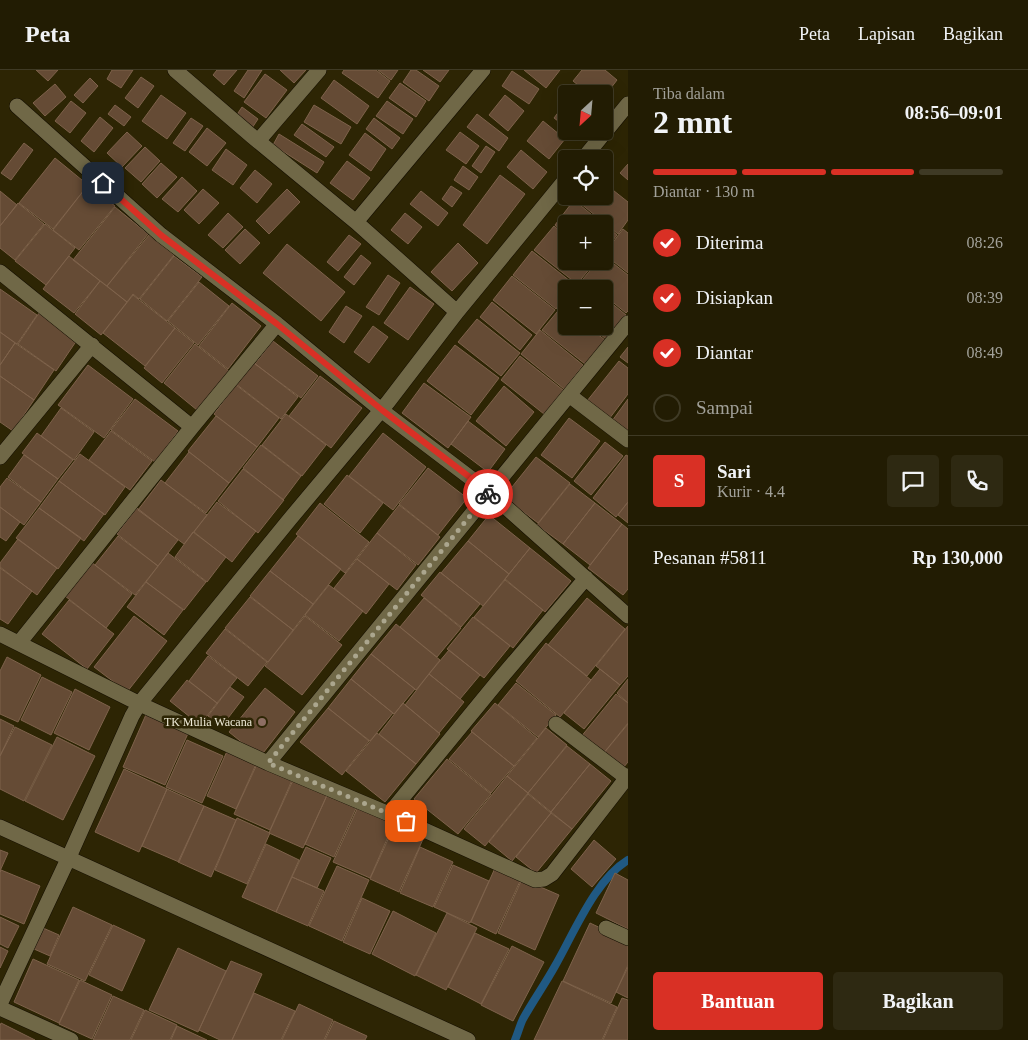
<!DOCTYPE html>
<html lang="id">
<meta charset="utf-8">
<style>
body{margin:0;font-family:Georgia,serif;background:#2e2912;color:#f1f3f6;height:100vh;display:flex;flex-direction:column;font-size:19px;white-space:nowrap}
*{box-sizing:border-box;margin:0}
p{font-size:16px;color:#a2a19a}
.icon{flex:none;width:28px;height:28px;fill:none;stroke:currentColor;stroke-width:2;stroke-linecap:round;stroke-linejoin:round}
.map{position:relative;flex:1;overflow:hidden}
.panel{display:flex;flex-direction:column;background:#221c03;width:400px}
.panel>*{flex:none}
.needle{width:32px;rotate:206deg}
.tools{position:absolute;left:558px;top:15px;display:grid;gap:10px}
.tools a{display:grid;place-items:center;width:55px;height:55px;border-radius:5px;background:#221c03;box-shadow:0 5px 20px #0002,0 0 0 1px #3f3a25;font-size:25px}
.pin{position:absolute;display:grid;place-items:center;width:42px;height:42px;color:#fff;margin:-21px;border-radius:10px;box-shadow:0 2px 8px #0006}
.courier{position:absolute;display:grid;place-items:center;width:50px;height:50px;margin:-25px;border:4px solid #d93025;border-radius:50%;background:#fff;color:#222;box-shadow:0 1px 6px #0007}
.summary em{font-style:normal;font-weight:700}
.summary div{display:flex;flex-direction:column-reverse}
.summary{display:flex;align-items:center;justify-content:space-between;height:85px;padding:0 25px}
h1{font-size:32px;font-weight:700;line-height:38px}
.bar{display:grid;grid-template-columns:repeat(4,1fr);gap:8px 5px;align-content:center;height:60px;padding:0 25px}
.bar i{height:6px;border-radius:4px;background:#3f3a25}
.bar .on{background:#d93025}
.bar p{grid-column:span 4}
.line{display:flex;align-items:center;gap:12px;padding:0 25px;border-top:1px solid #3f3a25}
.line div{flex:1}
.round{display:grid;place-items:center;flex:none;width:52px;height:52px;border-radius:5px;background:#2e2912}
ol{padding:0 25px;list-style:none}
li{display:flex;align-items:center;gap:15px;height:55px}
li p{margin-inline-start:auto}
li .icon{padding:5px;border-radius:50%;background:#d93025;color:#fff;stroke-width:4}
li:last-child{color:#a2a19a}
li i{width:28px;height:28px;border:2px solid #3f3a25;border-radius:50%}
.action{display:flex;gap:10px;margin-top:auto;padding:10px 25px}
.action a{flex:1;height:58px;border-radius:5px;background:#d93025;color:#fff;font-size:20px;font-weight:700;line-height:58px;text-align:center}
.action a+a{background:#2e2912;color:#f1f3f6}
header{display:flex;align-items:center;gap:30px;box-sizing:border-box;height:70px;padding:0 25px;background:#221c03;border-bottom:1px solid #3f3a25}
header strong{font-size:24px}
nav{display:flex;gap:28px;margin-inline-start:auto;font-size:18px}
main{display:flex;flex:1;min-height:0}
.map>svg:first-child{display:block}
</style>
<header>
<strong>Peta</strong>
<nav><a>Peta</a><a>Lapisan</a><a>Bagikan</a></nav>
</header>
<main>
<div class="map">
<svg width="628" height="970" viewBox="0 0 628 970">
<rect width="100%" height="100%" fill="#2d2504"/>
<g fill="none" stroke-linecap="round" stroke-linejoin="round">
<!-- stream -->
<path stroke="#205983" stroke-width="8" d="M515,970C518,963 520,955 523,949C533,931 545,914 555,896C574,863 595,810 628,790"/>
</g>
<!-- building -->
<path fill="#654b35" stroke="#7e624b" d="M36,0H58L48,11Z
M112,0H133L121,18L107,9Z
M217,0H237L224,15L213,5Z
M248,0H262L244,28L234,21Z
M280,0H306L294,13Z
M344,0H376L390,11L378,28L342,3Z
M378,0H398L391,10Z
M411,0H416L439,16L429,31L403,12Z
M423,0H449L440,12Z
M524,0H560L546,18Z
M582,0H605L617,10L604,27V24H589L573,11Z
M512,1L539,19L529,34L502,16Z
M265,4L287,20L266,48L244,32Z
M141,7L154,16L138,38L125,28Z
M90,8L98,16L83,33L74,25Z
M334,10L369,36L357,54L321,28Z
M400,13L426,31L416,47L389,28Z
M55,14L66,27L45,46L33,33Z
M161,25L186,43L167,69L142,51Z
M505,25L524,41L508,61L489,45Z
M71,31L86,43L70,63L55,51Z
M387,31L413,49L403,64L376,46Z
M566,32V57L554,48Z
M115,35L131,47L124,56L108,44Z
M314,35L351,57L341,74L304,52Z
M242,37L258,49L252,58L236,46Z
M477,44L508,68L499,81L467,57Z
M100,47L113,58L94,82L81,71Z
M191,48L203,56L185,81L173,73Z
M374,48L400,68L392,79L366,59Z
M543,51L565,69L549,89L527,71Z
M302,54L334,77L326,87L294,65Z
M207,58L226,73L207,96L189,82Z
M127,62L142,76L122,97L107,83Z
M460,62L479,76L466,94L446,80Z
M365,63L386,79L371,101L349,85Z
M279,64L324,92L317,103L273,75Z
M24,73L33,80L11,110L1,103Z
M486,76L495,82L481,103L472,96Z
M145,77L160,91L141,112L125,98Z
M226,79L247,95L233,115L212,100Z
M521,80L547,102L533,119L507,97Z
M55,88L88,115L53,159L19,133Z
M347,91L370,108L353,130L330,113Z
M161,93L177,107L157,128L142,114Z
M628,94V110L620,103Z
M463,96L478,107L469,120L454,110Z
M255,100L272,114L257,133L240,118Z
M500,105L525,124L487,174L463,155Z
M182,107L197,121L178,142L162,129Z
M604,113L628,132V150L618,164L575,129L577,126H604Z
M88,115L115,136L79,180L53,160Z
M451,116L462,123L452,137L442,129Z
M203,119L219,133L199,154L184,140Z
M287,119L300,132L269,164L256,151Z
M0,121L17,135L0,156Z
M421,121L448,143L438,156L410,134Z
M574,130L603,154H566V164L555,155Z
M18,133L44,154L15,190L0,178V156Z
M115,137L148,164L107,216L73,190Z
M228,143L243,157L223,178L208,165Z
M405,143L422,157L408,174L391,160Z
M45,154L75,178L46,215L15,191Z
M604,154L617,165L604,181Z
M554,156L566,166V191H596L577,214L534,180Z
M245,159L260,173L240,194L225,180Z
M623,159L628,163V203L604,184Z
M149,165L174,185L139,229L133,224L127,232L107,216Z
M349,165L361,174L338,201L327,192Z
M458,173L478,193L452,221L431,202Z
M287,174L345,222L321,251L263,203Z
M532,181L575,215L572,219H566V226L556,239L513,205Z
M361,185L371,193L354,215L344,207Z
M69,186L100,211L74,243L43,219Z
M174,186L202,207L167,251L140,229Z
M604,186L628,205V241L626,243L604,225V219H596L583,209L598,191H604Z
M388,205L400,213L379,245L366,237Z
M512,206L555,240L536,264L493,230Z
M583,210L593,219H576Z
M100,211L127,232L101,265L75,244Z
M199,212L229,236L198,275L168,251Z
M410,217L434,234L408,270L384,253Z
M0,219L37,245L17,274L0,262Z
M133,225L175,258L145,296L103,263Z
M604,227L626,245L606,269L590,256H604Z
M492,232L532,265L520,280L480,247Z
M232,233L261,256L228,299L199,276Z
M346,236L362,246L344,273L329,262Z
M562,236L566,240V256H587L605,270L585,294L542,260Z
M39,243L77,270L56,301L18,274Z
M477,249L520,283L501,306L458,272Z
M373,256L388,267L369,293L354,282Z
M175,258L194,273L162,313L144,298Z
M540,260L583,295L564,319L521,284Z
M0,262L15,273L0,295Z
M273,271L318,306L301,328L255,294Z
M15,273L54,300L34,330L0,306V295Z
M195,274L229,301L197,340L164,313Z
M455,275L499,308L471,345L427,311Z
M628,277V293L620,287Z
M520,286L563,320L544,344L501,310Z
M619,291L628,298V324L609,349L587,331Z
M253,292L298,327L281,349L236,314Z
M88,295L133,329L104,368L58,335Z
M0,306L34,330L13,361L0,352Z
M320,306L362,338L331,378L289,346Z
M424,313L471,347L448,378L402,343Z
M236,315L279,348L257,377L214,344Z
M504,316L534,342L506,376L476,351Z
M135,329L178,361L155,392L111,360Z
M628,329V363L612,351Z
M61,338L94,362L74,390L41,366Z
M286,344L326,375L302,406L262,375Z
M216,346L257,377L229,413L188,381Z
M569,348L600,371L572,408L541,385Z
M468,351L505,379L488,402L451,374Z
M111,361L152,391L130,420L89,390Z
M37,363L73,390L58,409L22,383Z
M383,363L426,397L393,440L349,406Z
M605,372L623,386L591,425L574,411Z
M261,375L301,406L283,430L243,398Z
M189,382L229,413L206,443L165,413Z
M80,384L125,417L105,445L59,411Z
M24,385L58,409L41,432L8,407Z
M626,385L628,386V432L616,447L593,428Z
M536,387L570,413L538,453L504,427Z
M428,398L467,428L438,465L399,434Z
M243,399L284,430L258,463L218,431Z
M347,405L383,433L360,463L324,434Z
M7,408L41,432L24,455L0,437V417Z
M161,410L207,445L184,474L138,440Z
M59,411L104,444L84,471L39,438Z
M570,414L595,433L563,474L537,455Z
M217,432L256,461L232,492L194,462Z
M628,432V453L618,445Z
M320,433L369,472L345,503L296,464Z
M595,433L622,454L590,495L563,474Z
M399,435L440,467L418,495L377,463Z
M0,437L20,452L6,471L0,467Z
M39,438L81,468L58,499L16,468Z
M137,438L178,470L158,496L117,464Z
M489,445L530,478L509,504L468,471Z
M622,454L628,459V519L623,525L588,498Z
M193,462L226,487L207,512L175,487Z
M377,463L416,495L397,520L357,489Z
M118,466L158,496L135,525L95,495Z
M298,466L341,499L313,534L270,501Z
M18,469L57,498L37,525L0,497V493Z
M468,471L509,504L483,536L441,503Z
M530,478L571,511L545,542L505,509Z
M168,483L206,512L184,540L146,512Z
M357,489L389,514L366,544L334,518Z
M91,492L132,524L106,558L65,526Z
M0,498L32,521L8,554L0,549Z
M270,501L313,534L293,560L250,526Z
M440,502L480,534L461,557L421,525Z
M505,510L543,540L513,578L474,547Z
M146,512L183,540L164,565L127,537Z
M329,515L363,541L339,571L305,545Z
M250,527L293,560L268,592L225,558Z
M424,528L461,558L437,587L400,557Z
M587,528L625,559L587,606L548,575Z
M69,530L114,564L87,599L42,564Z
M134,546L167,571L127,622L94,597Z
M305,546L342,575L302,625L265,596Z
M473,547L510,576L484,608L447,579Z
M396,554L440,590L416,620L371,584Z
M628,556V606L620,615L596,596Z
M225,559L267,592L248,616L206,583Z
M546,573L591,610L560,647L516,611Z
M449,580L480,605L460,629L429,604Z
M371,584L415,619L394,644L351,609Z
M208,586L237,608L217,633L189,611Z
M7,587L41,605L18,652L0,644V601Z
M600,599L620,615L584,659L564,643Z
M429,604L464,632L439,663L405,635Z
M42,607L72,622L51,665L21,650Z
M351,609L393,643L370,671L328,638Z
M628,609V633L617,623Z
M187,610L217,633L200,655L170,631Z
M516,613L556,645L538,667L498,635Z
M230,617L244,627L222,656L208,646Z
M265,618L295,642L260,687L229,662Z
M75,619L110,637L89,680L54,663Z
M616,624L628,633V653L602,685L580,668Z
M403,633L440,664L416,694L379,664Z
M495,633L537,668L514,696L471,661Z
M328,638L369,671L342,705L300,672Z
M148,640L190,659L165,715L123,697Z
M0,649L14,656L0,686Z
M628,654V692L623,698L604,683Z
M15,657L52,675L24,731L0,719V686Z
M546,658L567,675L528,723L507,706Z
M472,662L514,696L491,723L449,689Z
M377,663L416,694L385,732L346,701Z
M57,667L95,686L63,750L25,731Z
M187,670L223,686L202,733L166,717Z
M567,676L590,694L551,742L528,723Z
M228,679L257,692L236,739L207,726Z
M447,689L491,724L458,764L414,729Z
M258,692L293,708L270,760L234,744Z
M590,694L611,711L572,759L551,742Z
M124,699L167,719L139,782L95,762Z
M507,706L528,723L485,776L464,759Z
M294,708L328,723L303,778L269,763Z
M167,719L204,736L179,792L142,776Z
M328,723L357,736L334,787L305,774Z
M528,724L551,743L512,791L489,772Z
M204,736L236,750L211,807L178,792Z
M358,737L394,753L370,808L333,792Z
M551,743L572,759L536,803L516,787Z
M237,748L270,763L247,814L215,800Z
M395,754L424,767L399,822L370,809Z
M594,770L616,789L592,817L571,799Z
M266,774L299,790L276,842L242,827Z
M306,777L331,788L317,818L292,807Z
M420,777L453,792L433,837L400,823Z
M0,780L8,783L0,801Z
M453,795L489,811L470,853L434,837Z
M337,796L369,810L342,871L309,856Z
M495,798L521,809L496,864L471,852Z
M1,800L40,816L24,854L0,844V803Z
M615,803L628,810V859L596,843Z
M292,807L324,821L308,856L276,842Z
M522,809L559,825L535,880L498,863Z
M362,828L390,841L370,884L343,872Z
M73,837L112,855L85,911L47,894Z
M393,841L436,863L415,906L372,884Z
M447,843L477,858L446,920L416,905Z
M0,847L19,856L8,878L0,874Z
M590,853L628,871V895L611,933L563,911Z
M113,855L145,870L122,921L89,905Z
M43,858L59,865L50,886L34,879Z
M475,863L509,879L481,934L448,917Z
M512,876L544,892L513,951L481,935Z
M0,877L8,881L0,898Z
M178,878L226,901L198,962L149,940Z
M33,889L79,910L59,953L14,932Z
M231,891L262,904L232,970H220L199,960Z
M628,897V928L616,922Z
M80,910L112,925L92,969L59,954Z
M562,911L617,937L602,970H534Z
M254,923L295,941L281,970H232Z
M113,926L144,940L130,970H93Z
M622,928L628,930V970H603Z
M299,934L333,950L324,970H282Z
M145,940L177,955L170,970H131Z
M334,951L367,966L365,970H325Z
M1,953L35,970H0V956Z
M177,956L207,970H171Z"/>
<g fill="none" stroke-linecap="round" stroke-linejoin="round">
<!-- minor casing -->
<g stroke="#140e00" stroke-width="16">
<path id="minor" d="M175,0L253,67L356,152L457,242
M17,36L161,165L277,254L381,340L489,422L628,546
M258,71L319,0
M583,89L628,34
M356,152L483,0
M0,202L192,357
M569,325L628,370
M0,387L92,275
M0,564L144,636L268,693L389,744L535,810L544,809L552,804L628,706
M19,573L192,357L277,254
M556,654L627,708
M268,693L628,253
M389,744L499,610L586,508
M0,757L468,970
M606,858L628,868
M0,934L69,787L132,646L139,634L290,449L388,332L457,242L566,109
M0,938L71,970"/>
</g>
<!-- minor -->
<use href="#minor" stroke="#706847" stroke-width="15"/>
</g>
<g fill="none" stroke-linecap="round" stroke-linejoin="round">
<!-- done -->
<path stroke="#aba68e" stroke-width="5" stroke-dasharray="0 9" d="M406,751L268,693L488,424"/>
<!-- route -->
<path stroke="#d93025" stroke-width="6" d="M103,113L161,165L277,254L382,340L489,422L488,424"/>
</g>
<!-- markers -->
<circle fill="#8d6e63" stroke="#2d2504" stroke-width="2" cx="262" cy="652" r="5"/>
<g text-anchor="middle" dominant-baseline="central" stroke-width="5" stroke-linejoin="round" paint-order="stroke">
<!-- poi labels -->
<g font-size="12" fill="#efebd8" stroke="#2d2504" text-anchor="end">
<text x="252" y="652">TK Mulia Wacana</text>
</g>
</g>
</svg>
<div class="tools">
<a><svg class="needle" viewBox="-14 -14 28 28"><path d="M0-13l5 13h-10z" fill="#e53935"/><path d="M0 13l5-13h-10z" fill="#a2a19a"/></svg></a>
<a><svg class="icon" aria-label="locate" viewBox="0 0 24 24"><circle cx="12" cy="12" r="6"/><path d="M12 2v4M12 18v4M2 12h4M18 12h4"/></svg></a>
<a>+</a>
<a>−</a>
</div>
<div class="pin" style="left:406px;top:751px;background:#ea580c"><svg class="icon" aria-label="bag" viewBox="0 0 24 24"><path d="M5 8h14l-1 12H6zM9 8a3 3 0 0 1 6 0"/></svg></div>
<div class="pin" style="left:103px;top:113px;background:#1f2937"><svg class="icon" aria-label="home" viewBox="0 0 24 24"><path d="M3 11l9-7 9 7M6 9v11h12V9"/></svg></div>
<div class="courier" style="left:488px;top:424px"><svg class="icon" aria-label="bike" viewBox="0 0 24 24"><circle cx="6" cy="16" r="4"/><circle cx="18" cy="16" r="4"/><path d="M6 16l4-8h5l3 8M10 8l3 8H6M13 5h3"/></svg></div>
</div>
<section class="panel">
<div class="summary"><div><h1>2 mnt</h1><p>Tiba dalam</p></div><em>08:56–09:01</em></div>
<div class="bar"><i class="on"></i><i class="on"></i><i class="on"></i><i></i><p>Diantar · 130 m</p></div>
<ol>
<li><svg class="icon" aria-label="check" viewBox="0 0 24 24"><path d="M5 12l5 5 9-10"/></svg>Diterima<p>08:26</p></li>
<li><svg class="icon" aria-label="check" viewBox="0 0 24 24"><path d="M5 12l5 5 9-10"/></svg>Disiapkan<p>08:39</p></li>
<li><svg class="icon" aria-label="check" viewBox="0 0 24 24"><path d="M5 12l5 5 9-10"/></svg>Diantar<p>08:49</p></li>
<li><i></i>Sampai</li>
</ol>
<div class="line" style="height:90px"><b class="round" style="background:#d93025;color:#fff">S</b><div><b>Sari</b><p>Kurir · 4.4</p></div><a class="round"><svg class="icon" aria-label="chat" viewBox="0 0 24 24"><path d="M4 5h16v11H9l-5 4z"/></svg></a><a class="round"><svg class="icon" aria-label="phone" viewBox="0 0 24 24"><path d="M5 4h4l2 5-3 2q2 4 5 5l2-3 5 2v4C11 20 4 13 5 4z"/></svg></a></div>
<div class="line" style="height:65px"><div>Pesanan #5811</div><b>Rp 130,000</b></div>
<div class="action"><a>Bantuan</a><a>Bagikan</a></div>
</section>
</main>
